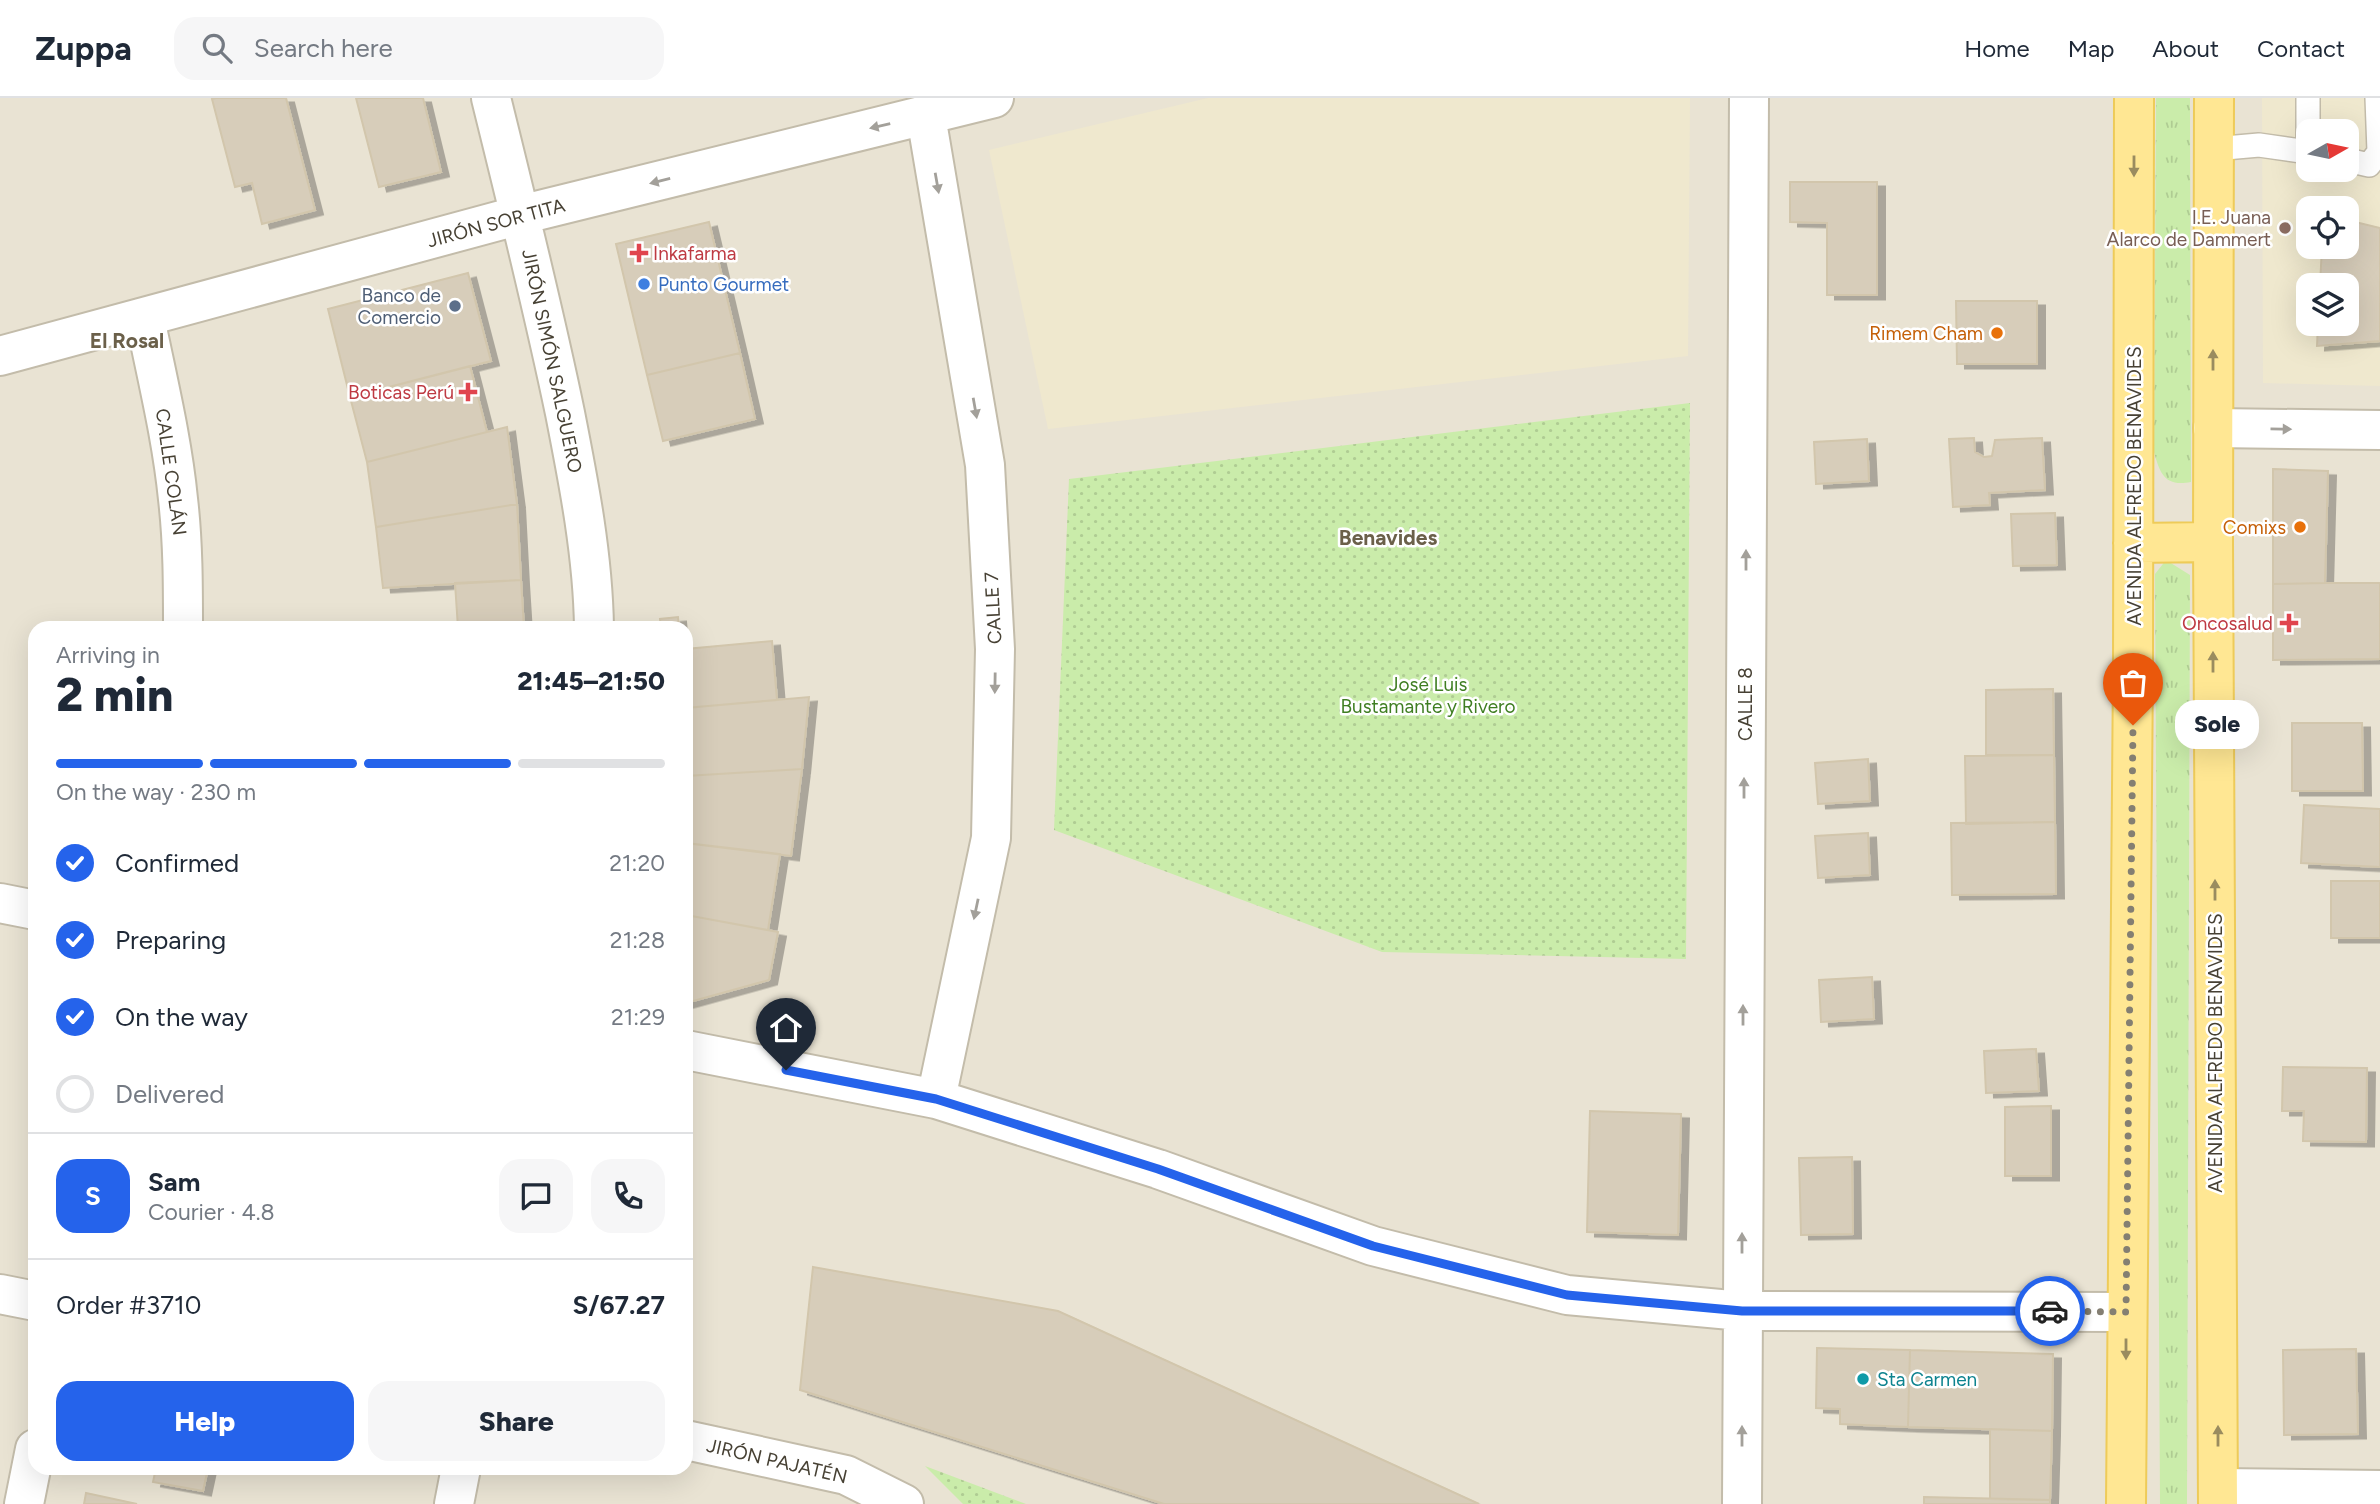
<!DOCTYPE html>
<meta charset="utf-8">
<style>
body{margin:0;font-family:Figtree,sans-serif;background:#f6f6f7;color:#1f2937;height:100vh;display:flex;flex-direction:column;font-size:26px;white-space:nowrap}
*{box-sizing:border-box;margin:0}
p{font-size:23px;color:#747a83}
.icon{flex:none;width:38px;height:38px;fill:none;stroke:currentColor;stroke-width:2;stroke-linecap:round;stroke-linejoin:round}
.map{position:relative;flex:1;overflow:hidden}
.drawer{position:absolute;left:28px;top:523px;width:665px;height:854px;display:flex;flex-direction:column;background:#fff;border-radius:21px;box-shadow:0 7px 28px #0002}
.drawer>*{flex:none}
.needle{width:46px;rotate:81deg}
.buttons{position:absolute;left:2296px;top:21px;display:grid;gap:14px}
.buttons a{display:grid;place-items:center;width:63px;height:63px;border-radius:14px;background:#fff;box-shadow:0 7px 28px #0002;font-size:35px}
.pin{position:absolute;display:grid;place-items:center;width:60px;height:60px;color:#fff;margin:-72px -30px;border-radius:50% 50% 50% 0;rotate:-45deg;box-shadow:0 0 7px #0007}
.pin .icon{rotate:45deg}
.courier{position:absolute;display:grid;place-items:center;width:70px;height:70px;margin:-35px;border:5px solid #2563eb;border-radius:50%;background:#fff;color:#222;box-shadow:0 2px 9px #0007}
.bubble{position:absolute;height:49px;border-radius:21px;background:#fff;box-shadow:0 7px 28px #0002;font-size:23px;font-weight:800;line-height:49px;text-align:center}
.summary em{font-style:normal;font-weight:800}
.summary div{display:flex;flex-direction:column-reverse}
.summary{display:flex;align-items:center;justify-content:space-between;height:119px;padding:0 28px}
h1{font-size:46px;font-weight:800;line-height:52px}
.bar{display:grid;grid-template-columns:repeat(4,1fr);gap:10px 7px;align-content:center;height:84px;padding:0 28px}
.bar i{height:9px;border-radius:5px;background:#e0e1e3}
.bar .active{background:#2563eb}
.bar p{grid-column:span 4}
.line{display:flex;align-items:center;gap:18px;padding:0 28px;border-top:2px solid #e0e1e3}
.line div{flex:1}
.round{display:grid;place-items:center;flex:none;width:74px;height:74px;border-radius:21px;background:#f6f6f7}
ol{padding:0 28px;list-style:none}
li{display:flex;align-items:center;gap:21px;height:77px}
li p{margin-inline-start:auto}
li .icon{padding:7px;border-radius:50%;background:#2563eb;color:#fff;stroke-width:4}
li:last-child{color:#747a83}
li i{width:38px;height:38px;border:4px solid #e0e1e3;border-radius:50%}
.cta{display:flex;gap:14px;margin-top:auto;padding:14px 28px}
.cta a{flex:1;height:80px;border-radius:21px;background:#2563eb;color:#fff;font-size:28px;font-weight:800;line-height:80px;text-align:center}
.cta a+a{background:#f6f6f7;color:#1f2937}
header{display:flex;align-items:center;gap:42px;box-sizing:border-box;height:98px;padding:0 35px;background:#fff;border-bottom:2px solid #e0e1e3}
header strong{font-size:33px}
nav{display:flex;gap:38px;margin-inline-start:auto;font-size:24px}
.search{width:490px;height:63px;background:#f6f6f7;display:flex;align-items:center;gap:18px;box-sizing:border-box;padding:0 24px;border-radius:21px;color:#747a83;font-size:26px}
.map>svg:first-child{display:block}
</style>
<header>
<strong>Zuppa</strong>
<div class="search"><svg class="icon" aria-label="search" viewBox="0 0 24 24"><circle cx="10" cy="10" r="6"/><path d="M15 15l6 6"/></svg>Search here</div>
<nav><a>Home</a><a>Map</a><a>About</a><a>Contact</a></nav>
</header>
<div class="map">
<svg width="2380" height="1406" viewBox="0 0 2380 1406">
<defs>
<pattern id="grass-tufts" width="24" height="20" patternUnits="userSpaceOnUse" patternTransform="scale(1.75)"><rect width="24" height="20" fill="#caecaa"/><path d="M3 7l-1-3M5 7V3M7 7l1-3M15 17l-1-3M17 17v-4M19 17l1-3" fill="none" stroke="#afcc93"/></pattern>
<pattern id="park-dots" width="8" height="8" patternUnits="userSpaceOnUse" patternTransform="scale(1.75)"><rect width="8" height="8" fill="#caecaa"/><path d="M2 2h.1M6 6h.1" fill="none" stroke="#afcc93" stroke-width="1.8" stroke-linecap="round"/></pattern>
<filter id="shadow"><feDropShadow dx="8" dy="4.5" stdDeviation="0" flood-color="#0004"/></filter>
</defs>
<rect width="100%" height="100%" fill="#f4f1e5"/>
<!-- residential -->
<path fill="#e9e3d3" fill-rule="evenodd" d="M0,0H2380V1406H0ZM2308,33H2347V72H2308ZM2308,110H2347V149H2308ZM2308,187H2347V226H2308ZM35,530H686V1370H35Z"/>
<!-- education -->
<path fill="#efe8ce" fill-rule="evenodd" d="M1208,0H1690L1688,258L1048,331L989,52Z
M2262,0H2380V288L2263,285ZM2308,33H2347V72H2308ZM2308,110H2347V149H2308ZM2308,187H2347V226H2308Z"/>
<!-- grass -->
<path fill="url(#grass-tufts)" d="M2156,0H2190L2191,384C2165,389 2160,376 2154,354Z
M2166,462L2190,477L2187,1406H2160L2155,476Z"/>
<!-- park -->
<path fill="url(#park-dots)" d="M1690,305L1686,861L1382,854L1054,732L1069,381Z
M925,1368L1026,1406H963Z"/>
<!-- building -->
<path fill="#d7cdba" stroke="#d2c6ac" stroke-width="2" filter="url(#shadow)" d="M216,0H286L315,112L262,126L252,85L235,89L212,1Z
M356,0H423L441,74L379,89Z
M1790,84H1877V197H1827V125L1790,124Z
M2347,122L2380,130V243L2317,248L2318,226H2347V187H2320L2322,149H2347Z
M709,124L740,255L647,277L616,146Z
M468,175L491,263L350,299L328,211Z
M1956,203H2037V266H1957Z
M740,255L755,321L663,343L647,277Z
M470,268L487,334L367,364L350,299Z
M507,329L517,406L376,429L367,364Z
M1974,340L1975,354L1984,359L1992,358L1995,342L2042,340L2045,392L1989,395L1990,407L1953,409L1949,341Z
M1867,341L1869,383L1816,386L1814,344Z
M2273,371L2328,373L2325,485L2273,486Z
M517,406L521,482L383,490L376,429Z
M2055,415L2057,467L2013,468L2011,416Z
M521,482L524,530H458L455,485Z
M2325,485H2380V561L2273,562V486Z
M678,519L679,530H661L660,521Z
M772,543L777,602L686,610V551Z
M2053,591L2054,657H1986V592Z
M809,599L802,671L686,678V610Z
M2292,625H2362L2363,693H2292Z
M2054,657L2055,724L1966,726L1965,658Z
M1868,661L1870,703L1818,706L1815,665Z
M802,671L791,758L686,745V678Z
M2304,707L2380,711V769L2301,765Z
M2055,724L2056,796L1952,797L1951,725Z
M1868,735L1870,777L1818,780L1815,738Z
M686,745L780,756L768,832L686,817Z
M2331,783H2380V840H2331Z
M686,817L778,834L769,882L686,905Z
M1872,879L1874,921L1821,924L1819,882Z
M2036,951L2039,993L1986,995L1984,953Z
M2283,969L2367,970L2366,1044L2303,1043L2304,1013H2282Z
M2051,1008V1078H2005V1009Z
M1590,1013L1681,1016L1678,1137L1587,1134Z
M1852,1059L1853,1136L1801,1137L1799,1060Z
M813,1169L1058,1213L1479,1406H1164L800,1292Z
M1817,1250L1910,1252L1908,1329L1840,1326V1311L1816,1310Z
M2356,1251L2358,1336L2284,1337L2283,1252Z
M1910,1252L2053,1256L2052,1333L1908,1329Z
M1990,1331L2052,1333L2050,1402L1990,1401Z
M156,1370H208L203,1393L153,1384Z
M86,1395L137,1406H84Z
M1924,1399L2050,1402V1406H1924Z"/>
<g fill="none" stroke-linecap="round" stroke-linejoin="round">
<!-- service casing -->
<g stroke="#c3bcaa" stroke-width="26">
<path id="service" d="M2308,0V54
M2214,51L2259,47L2308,54
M2347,62L2369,67L2379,54L2377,0"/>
</g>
<!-- minor casing -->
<g stroke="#c3bcaa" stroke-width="42">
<path id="minor" d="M491,0C517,105 543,209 565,315C579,386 593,458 594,530
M926,18L985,367L995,551L991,740L936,1001
M145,220C157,280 172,340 178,401C183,444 183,487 183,530
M0,258L520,117L994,0
M2213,330L2380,332
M0,805L35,812
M686,952L936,1001L1158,1071L1373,1148L1567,1197L1742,1213L2126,1214
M0,1196L35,1203
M686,1342L846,1377L904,1406
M2218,1390L2380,1392
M24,1406L35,1351
M454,1406L461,1370
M1742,1406L1749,0"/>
</g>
<!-- primary casing -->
<g stroke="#eecb59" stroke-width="42">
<path id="primary" d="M2214,0L2213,444L2218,1406
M2133,445L2213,444
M2126,1406L2133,571L2134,0"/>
</g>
<!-- service -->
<use href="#service" stroke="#fff" stroke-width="23"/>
<!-- minor -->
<use href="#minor" stroke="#fff" stroke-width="38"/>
<!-- primary -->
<use href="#primary" stroke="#ffe793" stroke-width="38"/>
</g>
<!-- one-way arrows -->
<defs><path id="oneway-solid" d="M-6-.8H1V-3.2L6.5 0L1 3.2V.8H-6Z" transform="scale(1.75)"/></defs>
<g fill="#a3a09a">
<use href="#oneway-solid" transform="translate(880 28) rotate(167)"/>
<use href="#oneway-solid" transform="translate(660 83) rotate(166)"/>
<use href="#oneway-solid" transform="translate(937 85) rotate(80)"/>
<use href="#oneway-solid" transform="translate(975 310) rotate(80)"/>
<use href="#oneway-solid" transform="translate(2281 331) rotate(1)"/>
<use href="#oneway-solid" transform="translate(1746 462) rotate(-90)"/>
<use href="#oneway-solid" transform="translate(995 585) rotate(91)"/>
<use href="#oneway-solid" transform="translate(1744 690) rotate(-90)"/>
<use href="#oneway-solid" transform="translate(976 811) rotate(102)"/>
<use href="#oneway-solid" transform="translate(1743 917) rotate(-90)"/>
<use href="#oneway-solid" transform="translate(1742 1145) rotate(-90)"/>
<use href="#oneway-solid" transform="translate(1742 1338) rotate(-90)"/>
</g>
<g fill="#9a8c5f">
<use href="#oneway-solid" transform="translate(2134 68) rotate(90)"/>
<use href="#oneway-solid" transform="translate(2213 262) rotate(-90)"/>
<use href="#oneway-solid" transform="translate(2213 564) rotate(-90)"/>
<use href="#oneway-solid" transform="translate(2215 792) rotate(-90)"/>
<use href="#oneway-solid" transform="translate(2126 1251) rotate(90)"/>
<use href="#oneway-solid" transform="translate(2218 1338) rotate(-90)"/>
</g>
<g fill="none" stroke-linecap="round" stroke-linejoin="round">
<!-- done -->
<path stroke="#847f72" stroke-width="7" stroke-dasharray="0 12.6" d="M2050,1213L2126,1214L2133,627"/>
<!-- route -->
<path stroke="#2563eb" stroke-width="9" d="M786,972L936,1001L1158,1071L1373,1148L1567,1197L1742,1213H2050"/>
</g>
<!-- markers -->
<circle fill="#8d6e63" stroke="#fff" stroke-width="2.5" cx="2285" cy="130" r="7"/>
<g fill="#e0444e" stroke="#fff" stroke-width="2.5">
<path d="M635.5 144.5h7v7h7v7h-7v7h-7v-7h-7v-7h7z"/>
<path d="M464.5 283.5h7v7h7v7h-7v7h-7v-7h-7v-7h7z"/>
<path d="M2285.5 514.5h7v7h7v7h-7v7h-7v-7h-7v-7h7z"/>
</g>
<circle fill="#3f7fe0" stroke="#fff" stroke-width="2.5" cx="644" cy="186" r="7"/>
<circle fill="#5c6f8a" stroke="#fff" stroke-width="2.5" cx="455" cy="208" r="7"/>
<g fill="#e8710a" stroke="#fff" stroke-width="2.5">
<circle cx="1997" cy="235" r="7"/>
<circle cx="2300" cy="429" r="7"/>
</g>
<circle fill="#0f9aa8" stroke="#fff" stroke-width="2.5" cx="1863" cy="1281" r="7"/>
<g text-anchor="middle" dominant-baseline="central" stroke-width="5" stroke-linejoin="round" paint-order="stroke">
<!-- education labels -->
<g font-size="19" fill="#785e54" stroke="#fff" text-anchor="end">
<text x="2271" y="119">I.E. Juana<tspan x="2271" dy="22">Alarco de Dammert</tspan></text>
</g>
<!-- street labels -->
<g font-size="19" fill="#474134" stroke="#fff">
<text transform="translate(496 125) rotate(-15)">JIRÓN SOR TITA</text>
<text transform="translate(552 263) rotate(78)">JIRÓN SIMÓN SALGUERO</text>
<text transform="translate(171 374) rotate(82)">CALLE COLÁN</text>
<text transform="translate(2134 388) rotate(-90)">AVENIDA ALFREDO BENAVIDES</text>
<text transform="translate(993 510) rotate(-93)">CALLE 7</text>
<text transform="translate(1745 606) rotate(-90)">CALLE 8</text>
<text transform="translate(2215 955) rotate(-90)">AVENIDA ALFREDO BENAVIDES</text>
<text transform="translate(777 1363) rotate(13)">JIRÓN PAJATÉN</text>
</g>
<!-- health labels -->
<g font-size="19" fill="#be3a42" stroke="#fff" text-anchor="end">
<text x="653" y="155" text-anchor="start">Inkafarma</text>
<text x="454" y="294">Boticas Perú</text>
<text x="2273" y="525">Oncosalud</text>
</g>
<!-- shop labels -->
<g font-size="19" fill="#366cbe" stroke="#fff" text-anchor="start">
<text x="658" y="186">Punto Gourmet</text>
</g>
<!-- service labels -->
<g font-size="19" fill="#4e5e75" stroke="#fff" text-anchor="end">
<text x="441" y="197">Banco de<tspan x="441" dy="22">Comercio</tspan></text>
</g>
<!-- food labels -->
<g font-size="19" fill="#c56008" stroke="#fff" text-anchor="end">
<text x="1983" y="235">Rimem Cham</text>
<text x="2286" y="429">Comixs</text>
</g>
<!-- park labels -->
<g font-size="19" fill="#3f7e22" stroke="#fff">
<text x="1428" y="586">José Luis<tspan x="1428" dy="22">Bustamante y Rivero</tspan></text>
</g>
<!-- culture labels -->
<g font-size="19" fill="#0d838f" stroke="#fff" text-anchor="start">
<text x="1877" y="1281">Sta Carmen</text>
</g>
<!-- neighbourhood labels -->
<g font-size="21" font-weight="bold" fill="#6b604a" stroke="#fff">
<text x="127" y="242">El Rosal</text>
<text x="1388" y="439">Benavides</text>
</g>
</g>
</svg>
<div class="buttons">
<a><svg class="needle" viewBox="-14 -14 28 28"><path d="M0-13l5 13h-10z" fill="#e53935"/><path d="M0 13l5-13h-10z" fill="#747a83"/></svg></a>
<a><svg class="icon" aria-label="locate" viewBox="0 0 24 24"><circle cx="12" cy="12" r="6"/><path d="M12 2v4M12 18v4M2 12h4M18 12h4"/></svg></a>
<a><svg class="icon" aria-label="layers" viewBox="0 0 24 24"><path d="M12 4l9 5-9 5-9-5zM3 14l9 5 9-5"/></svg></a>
</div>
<div class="pin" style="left:2133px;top:627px;background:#ea580c"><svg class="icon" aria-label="bag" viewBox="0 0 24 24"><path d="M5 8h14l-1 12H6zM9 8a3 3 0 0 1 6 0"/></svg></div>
<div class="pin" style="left:786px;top:972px;background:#1f2937"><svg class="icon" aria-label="home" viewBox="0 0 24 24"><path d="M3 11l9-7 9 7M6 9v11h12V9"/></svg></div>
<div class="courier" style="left:2050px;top:1213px"><svg class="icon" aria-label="car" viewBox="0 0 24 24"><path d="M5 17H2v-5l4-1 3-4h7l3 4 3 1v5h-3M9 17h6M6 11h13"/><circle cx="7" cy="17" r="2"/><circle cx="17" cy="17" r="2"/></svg></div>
<div class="bubble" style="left:2175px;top:602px;width:84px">Sole</div>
<section class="drawer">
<div class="summary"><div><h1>2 min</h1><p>Arriving in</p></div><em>21:45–21:50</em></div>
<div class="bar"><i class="active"></i><i class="active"></i><i class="active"></i><i></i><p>On the way · 230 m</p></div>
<ol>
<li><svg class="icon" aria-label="check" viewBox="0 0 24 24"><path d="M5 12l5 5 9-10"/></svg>Confirmed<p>21:20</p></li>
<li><svg class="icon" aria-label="check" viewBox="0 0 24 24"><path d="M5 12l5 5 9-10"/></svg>Preparing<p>21:28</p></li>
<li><svg class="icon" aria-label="check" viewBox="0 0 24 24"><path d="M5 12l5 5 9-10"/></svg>On the way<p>21:29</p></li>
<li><i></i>Delivered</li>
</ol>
<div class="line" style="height:126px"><b class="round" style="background:#2563eb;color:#fff">S</b><div><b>Sam</b><p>Courier · 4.8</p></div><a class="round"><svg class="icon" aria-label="chat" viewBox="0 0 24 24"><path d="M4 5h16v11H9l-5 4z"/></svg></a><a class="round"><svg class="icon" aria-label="phone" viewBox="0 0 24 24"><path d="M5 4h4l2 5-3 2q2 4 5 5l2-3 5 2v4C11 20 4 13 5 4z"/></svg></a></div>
<div class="line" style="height:91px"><div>Order #3710</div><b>S/67.27</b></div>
<div class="cta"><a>Help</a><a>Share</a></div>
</section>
</div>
